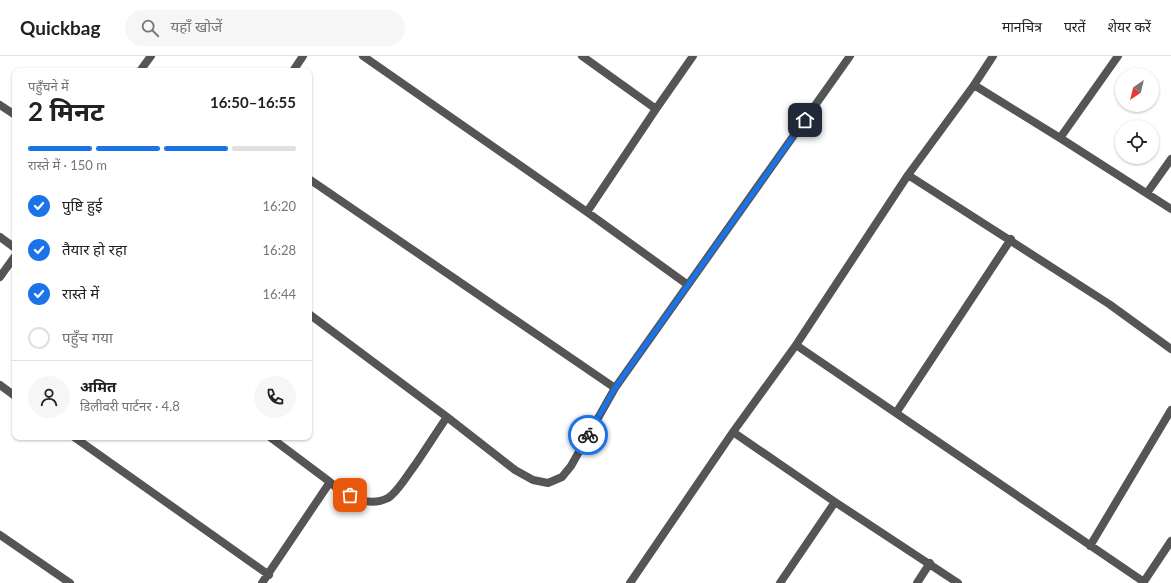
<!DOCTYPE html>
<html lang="hi">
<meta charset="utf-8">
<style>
body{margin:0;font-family:Lato,"Noto Sans Devanagari",sans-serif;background:#f6f6f6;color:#222;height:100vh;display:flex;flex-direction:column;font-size:15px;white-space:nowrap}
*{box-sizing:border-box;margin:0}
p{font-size:13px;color:#767676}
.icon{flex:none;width:22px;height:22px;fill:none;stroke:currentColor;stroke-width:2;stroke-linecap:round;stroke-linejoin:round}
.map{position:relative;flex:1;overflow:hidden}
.panel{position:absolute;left:12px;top:12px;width:300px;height:372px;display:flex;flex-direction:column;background:#fff;border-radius:8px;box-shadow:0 1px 3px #0004}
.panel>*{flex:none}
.needle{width:26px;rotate:215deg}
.fabs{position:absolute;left:1115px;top:12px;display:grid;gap:8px}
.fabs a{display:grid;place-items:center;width:44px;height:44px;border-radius:50%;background:#fff;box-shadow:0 1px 3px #0004;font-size:20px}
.pin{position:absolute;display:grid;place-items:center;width:34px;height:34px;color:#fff;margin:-17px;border-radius:8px;box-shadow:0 2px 6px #0006}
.courier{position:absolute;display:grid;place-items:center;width:40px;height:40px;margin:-20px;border:3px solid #1a73e8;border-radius:50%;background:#fff;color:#222;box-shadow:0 1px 5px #0007}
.headline em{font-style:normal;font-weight:700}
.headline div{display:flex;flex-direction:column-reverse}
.headline{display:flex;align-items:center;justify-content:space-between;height:68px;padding:0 16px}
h1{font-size:26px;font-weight:700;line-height:30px}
.bar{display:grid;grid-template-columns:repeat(4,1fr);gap:6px 4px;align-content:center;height:48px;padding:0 16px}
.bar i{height:5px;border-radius:3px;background:#e0e0e0}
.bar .on{background:#1a73e8}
.bar p{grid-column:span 4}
.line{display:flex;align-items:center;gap:10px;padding:0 16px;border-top:1px solid #e0e0e0}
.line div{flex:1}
.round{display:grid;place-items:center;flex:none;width:42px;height:42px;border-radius:21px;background:#f6f6f6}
ol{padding:0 16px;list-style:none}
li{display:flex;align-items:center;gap:12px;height:44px}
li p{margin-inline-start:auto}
li .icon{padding:4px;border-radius:50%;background:#1a73e8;color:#fff;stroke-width:4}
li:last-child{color:#767676}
li i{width:22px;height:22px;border:2px solid #e0e0e0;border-radius:50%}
header{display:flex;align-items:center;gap:24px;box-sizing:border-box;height:56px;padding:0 20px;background:#fff;border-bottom:1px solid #e0e0e0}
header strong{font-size:19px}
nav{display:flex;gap:22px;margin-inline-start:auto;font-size:14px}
.search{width:280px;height:36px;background:#f6f6f6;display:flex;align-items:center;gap:10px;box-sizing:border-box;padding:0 14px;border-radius:22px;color:#767676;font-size:15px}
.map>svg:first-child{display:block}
</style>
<header>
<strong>Quickbag</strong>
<div class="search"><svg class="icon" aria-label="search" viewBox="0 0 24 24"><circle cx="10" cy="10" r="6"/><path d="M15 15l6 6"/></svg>यहाँ खोजें</div>
<nav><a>मानचित्र</a><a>परतें</a><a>शेयर करें</a></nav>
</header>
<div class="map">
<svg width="1171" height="527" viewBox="0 0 1171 527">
<rect width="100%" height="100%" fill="#fff"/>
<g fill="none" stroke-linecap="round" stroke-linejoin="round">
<!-- street -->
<path stroke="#555" stroke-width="8" d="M363,0L587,156L688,229
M582,0L656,53
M140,15L151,0
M293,15L303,0
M974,29L1060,82L1171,153
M0,49L15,59
M1060,82L1118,0
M908,119L1109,248L1171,293
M309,123L615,332
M1147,137L1171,103
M587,156L656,53L693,0
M0,181L15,192
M0,221L15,200
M309,258L447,361L515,414L533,424L548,427L562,421L571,410L615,332L850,0
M796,289L1144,526
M0,329L15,340
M896,357L1011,183
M733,376L835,446L958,527
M74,381L269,519
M270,381L330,426C344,440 368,452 388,442C398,436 408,418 415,409C426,393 436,377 447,361
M0,479L70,527
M1090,490L1171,354
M262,527L330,426
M630,527L733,376L796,289L908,119L974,29L993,0
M780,527L835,446
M917,527L930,507
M1143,527L1171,485"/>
</g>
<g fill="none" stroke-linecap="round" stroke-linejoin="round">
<!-- done -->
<path stroke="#595959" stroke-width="4" stroke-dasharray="0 7.2" d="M350,439L362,445L374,446L388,441L400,430L447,361C466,375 527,429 548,427C552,427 559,423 562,421C574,411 581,392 588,379"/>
<!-- route -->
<path stroke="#1a73e8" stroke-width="5" d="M588,379L615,332L805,64"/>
</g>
</svg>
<div class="fabs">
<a><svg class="needle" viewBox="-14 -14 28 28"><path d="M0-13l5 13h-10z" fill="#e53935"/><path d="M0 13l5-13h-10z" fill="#767676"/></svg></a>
<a><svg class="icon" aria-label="locate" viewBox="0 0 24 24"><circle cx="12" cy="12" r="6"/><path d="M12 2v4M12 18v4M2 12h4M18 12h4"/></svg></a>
</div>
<div class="pin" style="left:350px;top:439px;background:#ea580c"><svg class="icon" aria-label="bag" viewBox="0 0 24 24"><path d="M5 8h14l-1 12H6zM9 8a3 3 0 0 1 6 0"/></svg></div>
<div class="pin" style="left:805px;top:64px;background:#1f2937"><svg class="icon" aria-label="home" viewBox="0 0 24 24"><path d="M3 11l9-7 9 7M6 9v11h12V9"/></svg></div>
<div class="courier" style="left:588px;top:379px"><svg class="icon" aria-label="bike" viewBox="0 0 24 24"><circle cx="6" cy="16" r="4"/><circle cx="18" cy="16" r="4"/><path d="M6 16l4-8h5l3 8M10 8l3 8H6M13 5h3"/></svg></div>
<section class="panel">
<div class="headline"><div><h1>2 मिनट</h1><p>पहुँचने में</p></div><em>16:50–16:55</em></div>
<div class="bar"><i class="on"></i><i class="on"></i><i class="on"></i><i></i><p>रास्ते में · 150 m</p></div>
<ol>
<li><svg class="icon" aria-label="check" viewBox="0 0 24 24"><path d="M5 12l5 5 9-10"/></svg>पुष्टि हुई<p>16:20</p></li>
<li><svg class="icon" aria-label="check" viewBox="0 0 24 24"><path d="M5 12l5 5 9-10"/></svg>तैयार हो रहा<p>16:28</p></li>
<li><svg class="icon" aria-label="check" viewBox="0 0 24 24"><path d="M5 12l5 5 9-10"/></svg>रास्ते में<p>16:44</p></li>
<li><i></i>पहुँच गया</li>
</ol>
<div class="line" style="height:72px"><a class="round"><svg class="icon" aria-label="person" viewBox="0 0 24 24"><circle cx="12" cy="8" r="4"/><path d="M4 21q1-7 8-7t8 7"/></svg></a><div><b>अमित</b><p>डिलीवरी पार्टनर · 4.8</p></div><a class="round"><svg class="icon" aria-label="phone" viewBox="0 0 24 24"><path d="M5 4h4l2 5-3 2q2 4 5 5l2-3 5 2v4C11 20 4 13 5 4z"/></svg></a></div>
</section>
</div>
